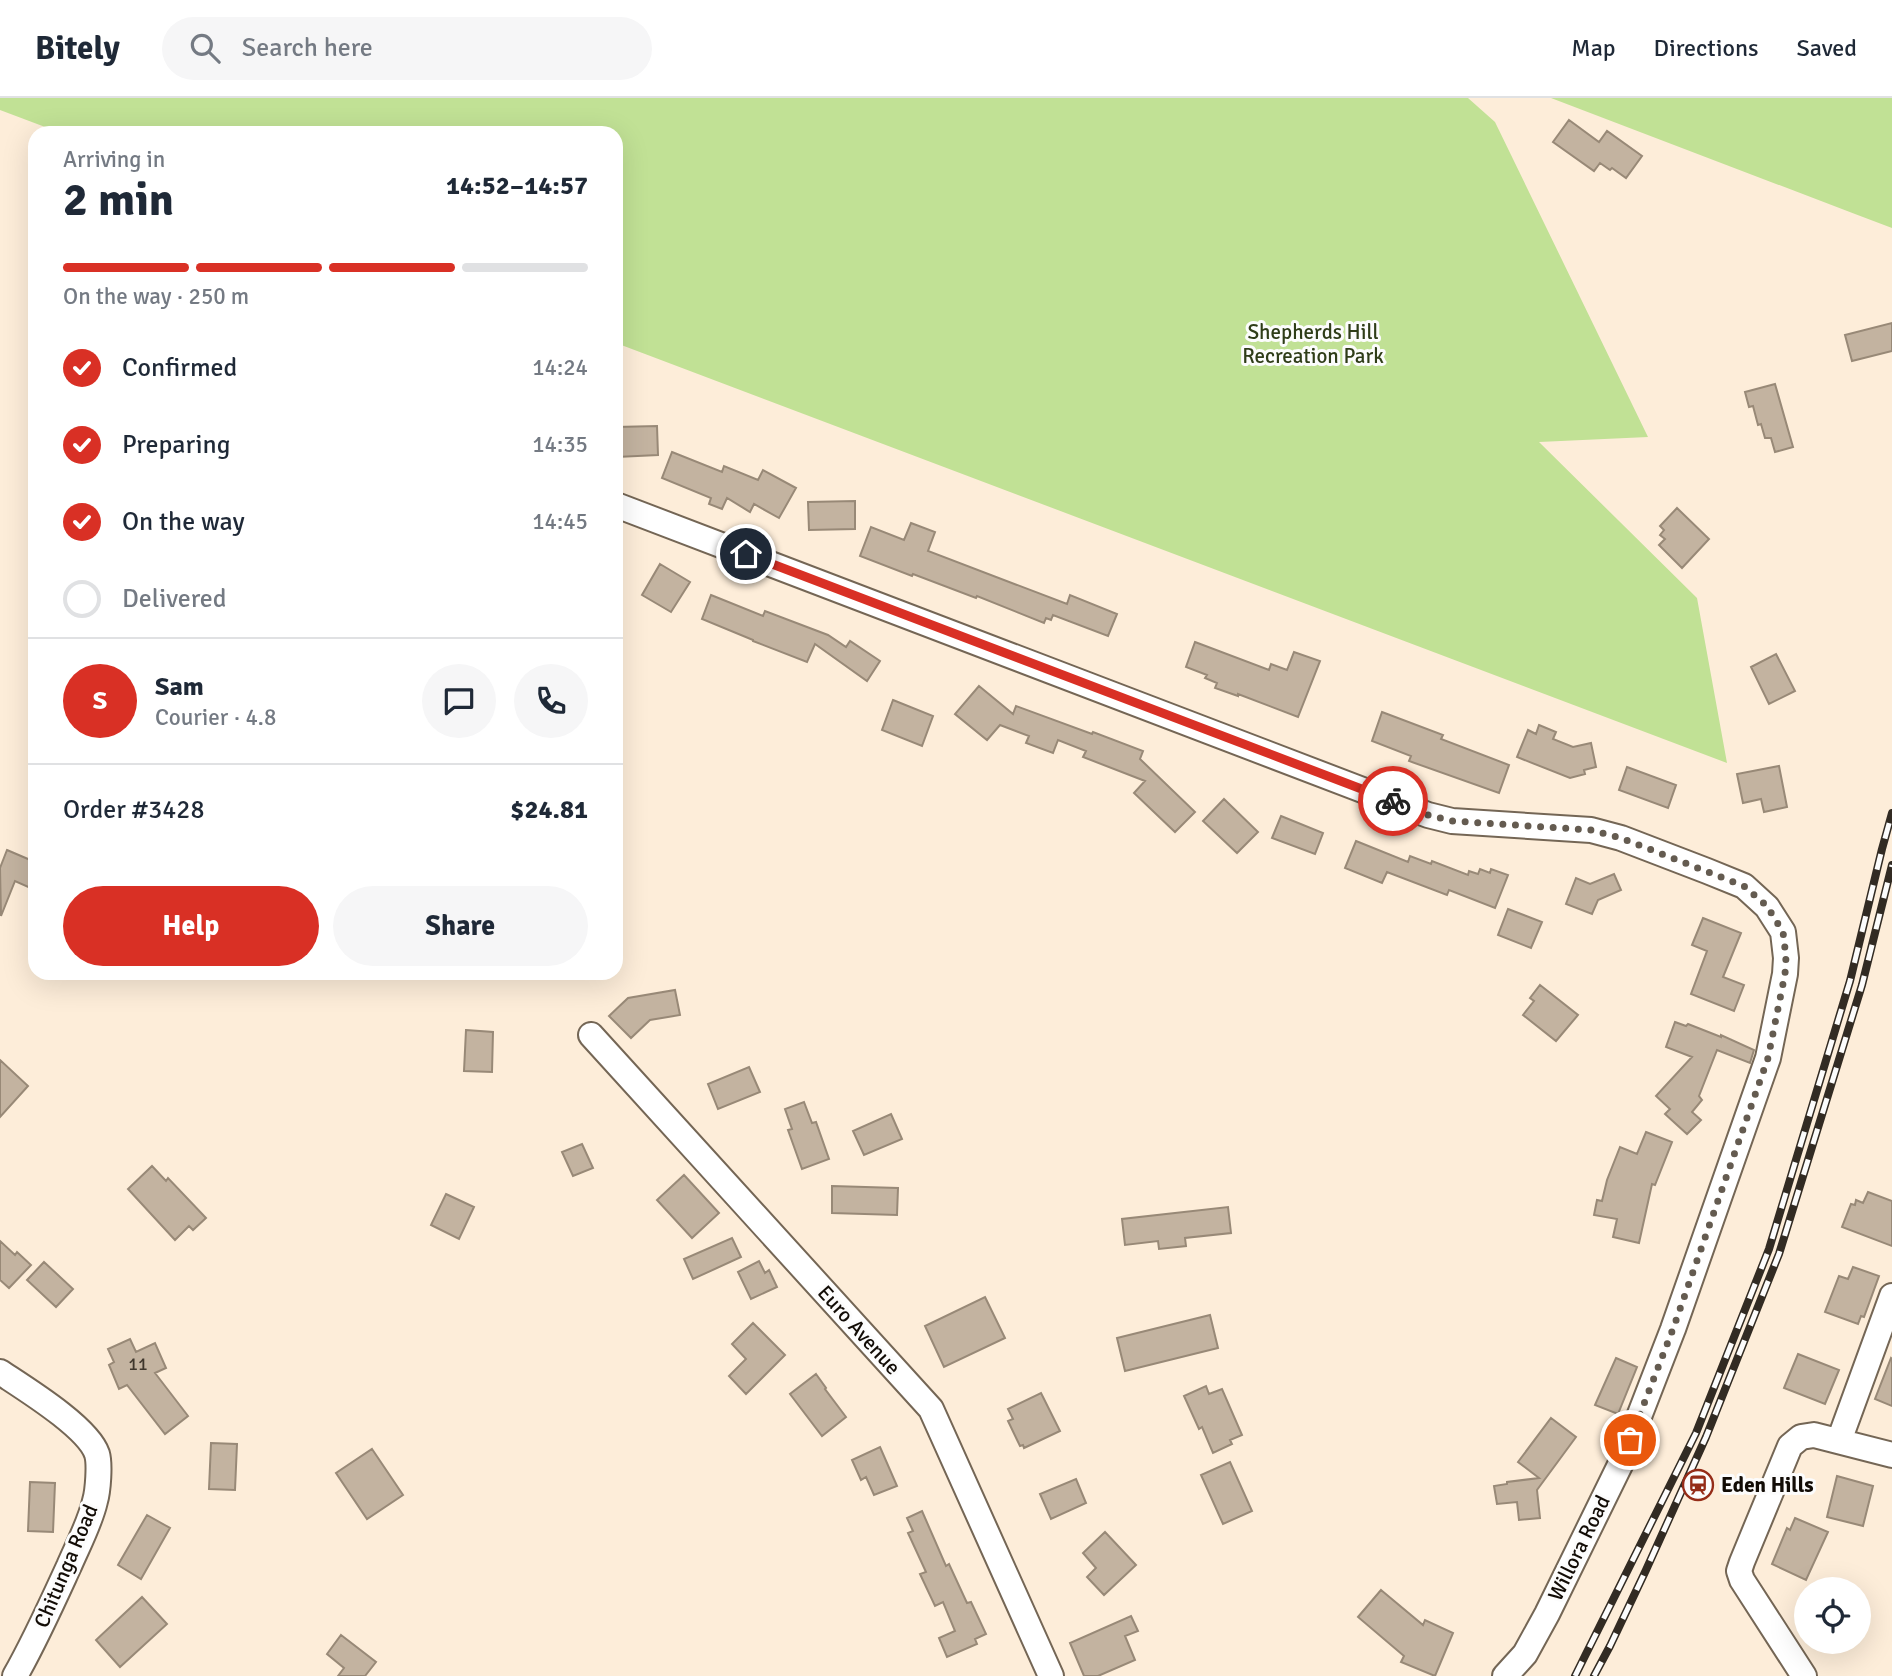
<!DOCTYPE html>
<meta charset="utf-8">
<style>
body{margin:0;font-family:Signika,sans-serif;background:#f6f6f7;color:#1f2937;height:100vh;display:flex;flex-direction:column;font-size:26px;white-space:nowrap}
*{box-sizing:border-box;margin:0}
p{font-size:23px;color:#747a83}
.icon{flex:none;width:38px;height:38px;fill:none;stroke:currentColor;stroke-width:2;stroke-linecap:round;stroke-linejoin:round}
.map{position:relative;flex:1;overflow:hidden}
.details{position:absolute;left:28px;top:28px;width:595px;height:854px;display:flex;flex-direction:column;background:#fff;border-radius:21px;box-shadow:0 7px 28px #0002}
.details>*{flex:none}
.tools{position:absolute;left:1794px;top:1479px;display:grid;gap:14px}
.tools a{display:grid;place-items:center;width:77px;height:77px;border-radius:50%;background:#fff;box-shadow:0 7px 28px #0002;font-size:35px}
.pin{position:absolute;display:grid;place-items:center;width:60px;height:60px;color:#fff;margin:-30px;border:4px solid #fff;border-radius:50%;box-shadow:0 2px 7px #0007}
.courier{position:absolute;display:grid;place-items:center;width:70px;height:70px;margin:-35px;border:5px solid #d93025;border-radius:50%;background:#fff;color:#222;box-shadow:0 2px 9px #0007}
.summary em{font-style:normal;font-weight:700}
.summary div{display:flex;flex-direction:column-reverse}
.summary{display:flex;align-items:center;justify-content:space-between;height:119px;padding:0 35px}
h1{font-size:46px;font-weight:700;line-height:52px}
.bar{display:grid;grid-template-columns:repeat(4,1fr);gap:10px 7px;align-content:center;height:84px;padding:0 35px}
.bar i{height:9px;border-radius:5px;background:#e0e1e3}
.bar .current{background:#d93025}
.bar p{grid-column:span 4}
.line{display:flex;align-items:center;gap:18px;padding:0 35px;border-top:2px solid #e0e1e3}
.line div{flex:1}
.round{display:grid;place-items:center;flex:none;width:74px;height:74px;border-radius:37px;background:#f6f6f7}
ol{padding:0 35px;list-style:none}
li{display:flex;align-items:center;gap:21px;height:77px}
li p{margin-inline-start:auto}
li .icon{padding:7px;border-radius:50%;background:#d93025;color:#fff;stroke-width:4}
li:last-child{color:#747a83}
li i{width:38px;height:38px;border:4px solid #e0e1e3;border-radius:50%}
.primary-button{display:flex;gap:14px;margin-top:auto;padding:14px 35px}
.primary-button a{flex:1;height:80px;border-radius:42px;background:#d93025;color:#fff;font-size:28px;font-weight:700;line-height:80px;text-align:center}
.primary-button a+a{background:#f6f6f7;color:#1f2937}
header{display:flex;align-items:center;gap:42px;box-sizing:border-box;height:98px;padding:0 35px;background:#fff;border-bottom:2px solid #e0e1e3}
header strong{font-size:33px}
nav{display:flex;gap:38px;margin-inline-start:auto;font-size:24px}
.search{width:490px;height:63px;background:#f6f6f7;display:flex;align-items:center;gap:18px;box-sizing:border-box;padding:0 24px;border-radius:38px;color:#747a83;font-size:26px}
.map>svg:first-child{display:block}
</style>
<header>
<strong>Bitely</strong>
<div class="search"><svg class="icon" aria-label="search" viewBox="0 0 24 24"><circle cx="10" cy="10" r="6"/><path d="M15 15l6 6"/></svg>Search here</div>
<nav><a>Map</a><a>Directions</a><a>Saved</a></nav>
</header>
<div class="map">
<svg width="1892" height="1578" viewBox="0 0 1892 1578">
<rect width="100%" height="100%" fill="#fdedd9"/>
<!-- green -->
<path fill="#c1e195" d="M0,0H1468L1495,24L1648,339L1539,344L1697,500L1727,665L616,245V35H61L0,12Z
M1551,0H1892V130L1855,116Z"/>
<!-- building -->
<path fill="#c3b3a0" stroke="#988977" stroke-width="2" d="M1569,22L1599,44L1607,33L1642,58L1626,80L1612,70L1610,72L1600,65L1594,73L1553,44Z
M1892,225V253L1852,263L1845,237Z
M1775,286L1793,349L1775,354L1771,340H1765L1761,326L1758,327L1753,308L1749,309L1745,294Z
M657,328L658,357L617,359L616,329Z
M672,354L722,374L724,368L758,382L763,372L796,390L779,420L754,406L750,414L727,400L722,411L709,406L711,400L662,380Z
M855,403V431L809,432L808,404Z
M1677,410L1709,441L1682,470L1659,447L1665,441L1660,437L1664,432L1660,428Z
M911,425L935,434L928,453L1067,506L1070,497L1117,516L1108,538L1053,517L1051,522L1046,520L1044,525L977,498L976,500L913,476L912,478L860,458L871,429L904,442Z
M660,466L690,484L671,514L642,497Z
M711,497L763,518L765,513L828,537L846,549L850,543L880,563L867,583L815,546L807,564L753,543V542L702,521Z
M1195,544L1269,572L1271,566L1287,572L1294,554L1320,563L1298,619L1238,596V598L1215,590L1217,585L1205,580L1207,577L1186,569Z
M1776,556L1795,593L1769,606L1751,569Z
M979,588L1013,616L1016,608L1092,636L1093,634L1143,653L1140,661L1195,714L1175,734L1134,695L1145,683L1083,659L1086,653L1058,642L1053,655L1026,645L1029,638L1000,627L987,642L955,616Z
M893,602L933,618L922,648L882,632Z
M1382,614L1443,637L1441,641L1509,667L1499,695L1409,663L1411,658L1372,643Z
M1539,627L1556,634L1553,641L1573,649L1591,645L1596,669L1584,672L1585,676L1570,680L1517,659L1528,632L1536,636Z
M1779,668L1787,709L1764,714L1761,701L1743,705L1737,676Z
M1627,669L1676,687L1668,710L1619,692Z
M1224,701L1258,734L1237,755L1203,723Z
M1281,718L1323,735L1315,756L1272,740Z
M1356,743L1408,764L1410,758L1431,766L1432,763L1468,777L1469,773L1478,776L1480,771L1490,775L1491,771L1508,777L1495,810L1449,792L1447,797L1387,774L1382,785L1345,770Z
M7,752L35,764V792L15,783L1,818L0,770Z
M1614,776L1621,792L1598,802L1592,816L1566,806L1576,780L1590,786Z
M1508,811L1542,824L1531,850L1498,837Z
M1703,820L1741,835L1723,879L1744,887L1734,913L1691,896L1707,853L1692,847Z
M1540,887L1578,917L1556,943L1523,917L1534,903L1530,900Z
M675,892L680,917L650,922L631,940L609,918L628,900Z
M1675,924L1686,928L1688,926L1721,939V937L1754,952L1750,965L1717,952L1699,998L1702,1002L1692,1014L1701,1022L1687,1036L1665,1016L1670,1011L1656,998L1692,959L1666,949Z
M466,932L493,934L492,974L464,973Z
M0,962L28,988L0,1019Z
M749,969L760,994L718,1011L708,986Z
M804,1004L812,1025L816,1024L829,1061L802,1071L788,1032L792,1031L785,1011Z
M891,1016L902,1041L864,1057L853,1033Z
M1646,1034L1672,1044L1655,1087L1652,1086L1639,1145L1613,1139L1617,1121L1594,1117L1597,1102L1602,1103L1607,1082L1620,1049L1637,1056Z
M582,1046L593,1070L573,1078L562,1054Z
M152,1068L166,1083L168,1080L206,1120L193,1132L189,1128L175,1142L128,1091Z
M684,1077L719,1115L692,1140L657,1102Z
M832,1088L898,1090L897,1117L832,1115Z
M1868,1094L1892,1103V1148L1842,1129L1851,1106L1855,1107L1856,1102L1863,1105Z
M446,1096L474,1109L459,1141L431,1127Z
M1228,1109L1231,1135L1185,1140L1186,1148L1159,1151L1158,1143L1125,1147L1122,1121Z
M732,1140L741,1159L693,1181L684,1161Z
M0,1143L15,1157L17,1154L31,1167L9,1190L0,1182Z
M759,1163L765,1175L769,1172L777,1189L751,1201L738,1174Z
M44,1164L73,1191L56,1209L27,1182Z
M1853,1169L1879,1178L1864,1219L1861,1218L1858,1226L1825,1214L1839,1178L1848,1181Z
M985,1199L1005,1240L944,1269L925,1228Z
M1210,1217L1218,1250L1125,1273L1117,1240Z
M753,1225L785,1257L746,1296L729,1278L746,1261L732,1246Z
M130,1241L136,1254L155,1245L166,1270L155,1275L188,1318L165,1336L127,1287L119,1291L109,1267L114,1264L108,1251Z
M1798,1256L1839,1272L1825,1306L1784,1290Z
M1616,1260L1637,1269L1618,1316L1595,1307Z
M1891,1260L1892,1261V1308L1875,1301Z
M816,1276L826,1290L825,1291L846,1319L822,1338L790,1296Z
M1206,1288L1209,1296L1222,1291L1242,1337L1230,1342L1232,1346L1213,1355L1202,1329L1199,1331L1184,1298Z
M1041,1295L1060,1333L1024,1350L1023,1347L1020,1348L1008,1323L1013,1321L1008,1311Z
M1551,1320L1576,1339L1537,1392L1540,1420L1519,1422L1517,1404L1497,1406L1494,1388L1507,1386V1384L1539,1380L1518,1364Z
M211,1345L237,1346L235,1392L209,1391Z
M880,1349L897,1388L874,1397L866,1379L861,1382L852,1362Z
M372,1351L403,1397L367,1421L336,1375Z
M1230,1364L1252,1413L1223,1426L1201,1377Z
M1837,1378L1873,1388L1863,1428L1827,1419Z
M1076,1381L1086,1405L1051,1421L1040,1396Z
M30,1384L55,1385L53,1434L28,1433Z
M922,1413L946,1468L949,1466L967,1505L971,1504L986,1536L975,1541L977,1546L947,1559L939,1540L955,1533L943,1504L935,1508L920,1476L926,1474L908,1435L913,1433L907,1420Z
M147,1417L170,1430L141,1481L118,1467Z
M1795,1420L1828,1434L1806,1482L1772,1466L1787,1430L1790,1432Z
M1105,1434L1136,1467L1104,1497L1087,1479L1096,1470L1083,1455Z
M1381,1492L1423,1527L1425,1522L1453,1535L1435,1578L1401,1564L1404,1558L1358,1519Z
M142,1499L167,1526L120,1569L96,1542Z
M1131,1518L1138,1533L1125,1538L1135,1562L1098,1578H1084L1070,1545Z
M341,1537L376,1564L365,1578H338L344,1570L327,1556Z"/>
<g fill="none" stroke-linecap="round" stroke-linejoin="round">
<!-- minor casing -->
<g stroke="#746655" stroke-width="28">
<path id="minor" d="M616,407L1428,717L1452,723L1591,732L1621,740L1707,773L1744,788L1767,809L1783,834L1786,860L1785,876L1768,960L1673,1231L1621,1365L1547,1516L1525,1556L1505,1578
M591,937L931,1311L1051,1578
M0,1274C24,1290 88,1329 97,1356C100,1366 98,1393 95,1403C90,1425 78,1447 69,1468C52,1505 35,1543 15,1578
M1839,1343L1892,1198
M1804,1578L1742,1482L1739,1473L1742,1464L1790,1348L1801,1339L1814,1337L1892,1357"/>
</g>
<!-- minor -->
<use href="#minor" stroke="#fff" stroke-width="24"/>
<!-- rail casing -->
<g stroke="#322b23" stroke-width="8">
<path id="rail" d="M1575,1578L1696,1335L1769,1151L1850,883L1882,751L1892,715
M1594,1578L1610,1548L1646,1472L1706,1339L1779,1156L1862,887L1892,767"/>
</g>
<!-- rail -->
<use href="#rail" stroke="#fcfcfc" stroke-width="5" stroke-dasharray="16" stroke-linecap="butt"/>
</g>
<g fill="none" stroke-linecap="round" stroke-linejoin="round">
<!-- done -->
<path stroke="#645b50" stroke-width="7" stroke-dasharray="0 12.6" d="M1393,703L1428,717L1452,723L1591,732L1621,740L1744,788L1767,808L1783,834L1786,859L1785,876L1768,960L1673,1231L1630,1342"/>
<!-- route -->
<path stroke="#d93025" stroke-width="9" d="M746,456L1393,703"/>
</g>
<!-- icons -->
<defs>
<g id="station-ring" transform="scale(1.575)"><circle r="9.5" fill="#fcfcfc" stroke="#952c18" stroke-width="1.5"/><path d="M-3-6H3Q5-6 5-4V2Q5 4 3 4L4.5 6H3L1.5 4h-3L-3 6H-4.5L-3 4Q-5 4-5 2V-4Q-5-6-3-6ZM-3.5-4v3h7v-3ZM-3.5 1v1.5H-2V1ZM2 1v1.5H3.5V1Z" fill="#952c18"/></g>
</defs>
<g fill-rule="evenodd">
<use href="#station-ring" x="1698" y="1387"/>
</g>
<g text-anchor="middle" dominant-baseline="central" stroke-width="6" stroke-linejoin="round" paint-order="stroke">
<!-- number labels -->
<g font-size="18" fill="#3e362c">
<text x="138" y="1266">11</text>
</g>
<!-- park labels -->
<g font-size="21" fill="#2f3d18" stroke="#fcfcfc">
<text x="1313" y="234">Shepherds Hill<tspan x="1313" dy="24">Recreation Park</tspan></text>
</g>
<!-- street labels -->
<g font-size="21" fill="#120c06" stroke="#fcfcfc">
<text transform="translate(859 1232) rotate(48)">Euro Avenue</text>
<text transform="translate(1579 1450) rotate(-64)">Willora Road</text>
<text transform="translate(66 1468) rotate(-67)">Chitunga Road</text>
</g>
<!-- poi labels -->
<g font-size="21" font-weight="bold" fill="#120c06" stroke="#fcfcfc" text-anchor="start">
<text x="1721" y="1387">Eden Hills</text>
</g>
</g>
</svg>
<div class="tools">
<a><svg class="icon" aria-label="locate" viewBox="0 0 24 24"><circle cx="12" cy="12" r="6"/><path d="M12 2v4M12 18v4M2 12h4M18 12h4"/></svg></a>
</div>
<div class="pin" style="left:1630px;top:1342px;background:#ea580c"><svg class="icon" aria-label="bag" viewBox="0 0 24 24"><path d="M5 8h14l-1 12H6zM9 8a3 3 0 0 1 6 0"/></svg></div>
<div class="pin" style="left:746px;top:456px;background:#1f2937"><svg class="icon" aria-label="home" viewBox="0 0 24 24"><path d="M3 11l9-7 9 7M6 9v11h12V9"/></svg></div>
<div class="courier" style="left:1393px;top:703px"><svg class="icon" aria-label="bike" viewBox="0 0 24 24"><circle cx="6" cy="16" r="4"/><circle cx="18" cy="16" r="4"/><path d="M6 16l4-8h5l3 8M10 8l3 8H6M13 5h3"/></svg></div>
<section class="details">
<div class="summary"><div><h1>2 min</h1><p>Arriving in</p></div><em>14:52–14:57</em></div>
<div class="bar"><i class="current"></i><i class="current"></i><i class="current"></i><i></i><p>On the way · 250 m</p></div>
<ol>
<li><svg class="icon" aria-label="check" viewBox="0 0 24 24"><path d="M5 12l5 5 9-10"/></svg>Confirmed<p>14:24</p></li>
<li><svg class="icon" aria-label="check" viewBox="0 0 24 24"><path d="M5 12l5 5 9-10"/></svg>Preparing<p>14:35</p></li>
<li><svg class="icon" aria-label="check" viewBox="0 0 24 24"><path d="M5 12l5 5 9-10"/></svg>On the way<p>14:45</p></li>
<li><i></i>Delivered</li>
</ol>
<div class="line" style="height:126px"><b class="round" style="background:#d93025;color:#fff">S</b><div><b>Sam</b><p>Courier · 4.8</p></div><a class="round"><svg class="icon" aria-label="chat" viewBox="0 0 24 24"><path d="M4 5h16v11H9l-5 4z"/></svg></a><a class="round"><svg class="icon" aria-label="phone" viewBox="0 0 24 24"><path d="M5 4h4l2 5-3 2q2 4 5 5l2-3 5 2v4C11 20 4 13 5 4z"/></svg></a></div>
<div class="line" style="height:91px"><div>Order #3428</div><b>$24.81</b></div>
<div class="primary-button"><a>Help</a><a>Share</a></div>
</section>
</div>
